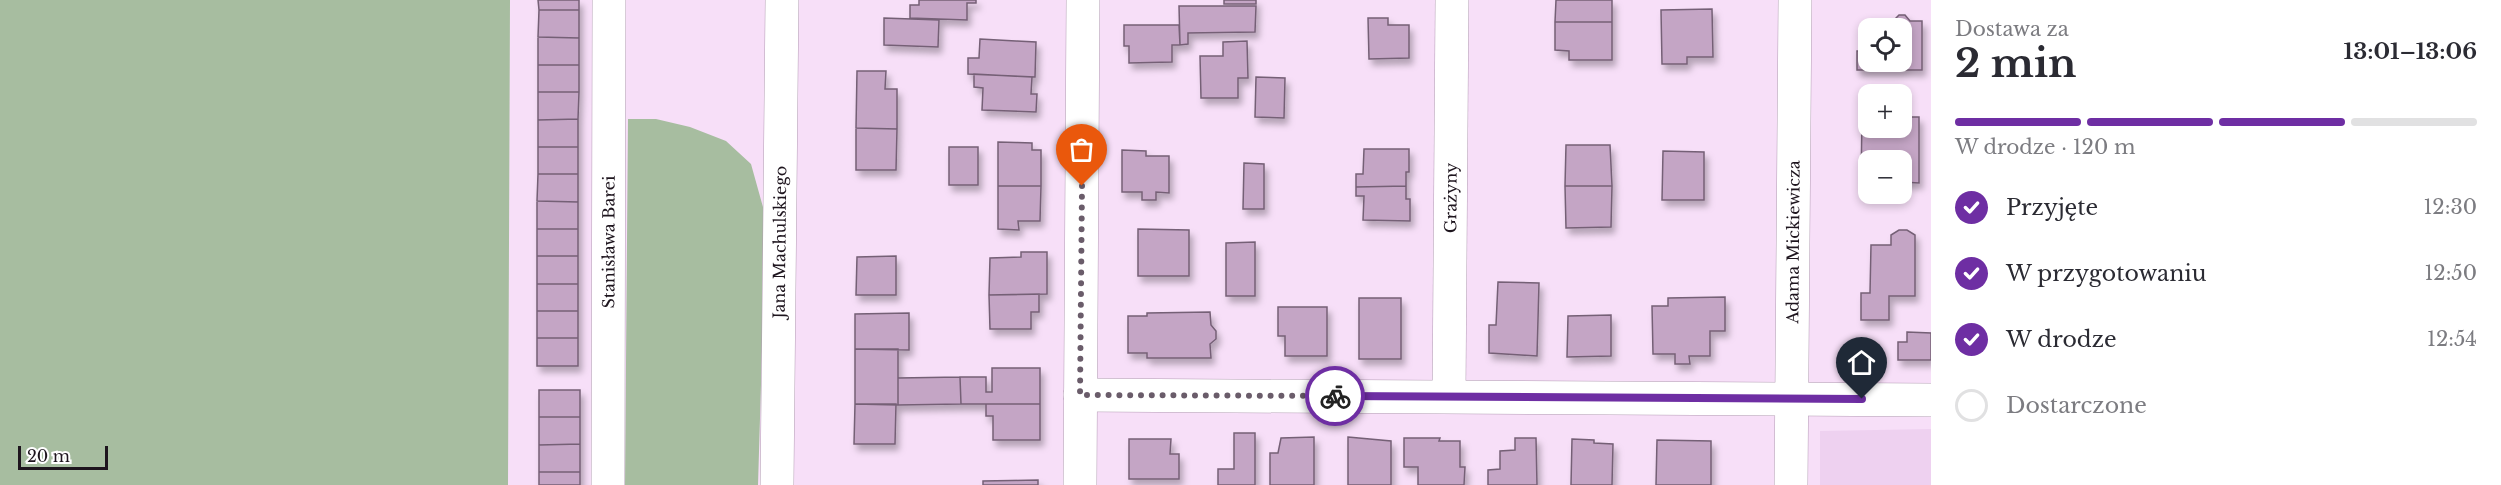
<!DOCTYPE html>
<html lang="pl">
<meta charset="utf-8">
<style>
body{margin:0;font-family:"Libre Baskerville",serif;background:#f2f2f3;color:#2b2b33;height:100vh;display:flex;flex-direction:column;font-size:22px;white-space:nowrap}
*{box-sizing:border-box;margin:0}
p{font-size:20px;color:#7c7c81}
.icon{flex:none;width:33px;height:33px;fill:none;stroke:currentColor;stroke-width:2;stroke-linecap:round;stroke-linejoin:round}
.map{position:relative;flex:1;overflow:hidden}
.drawer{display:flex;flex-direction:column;background:#fff;width:570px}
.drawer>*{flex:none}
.fabs{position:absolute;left:1858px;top:18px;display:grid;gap:12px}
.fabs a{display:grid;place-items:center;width:54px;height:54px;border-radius:12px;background:#fff;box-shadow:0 3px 9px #0003;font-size:30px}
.scale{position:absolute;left:18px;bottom:15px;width:90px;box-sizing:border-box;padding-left:6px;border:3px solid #1e151e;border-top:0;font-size:16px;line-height:21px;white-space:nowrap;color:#1e151e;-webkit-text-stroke:4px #fff;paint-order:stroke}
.pin{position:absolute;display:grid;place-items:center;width:51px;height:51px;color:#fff;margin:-62px -26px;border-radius:50% 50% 50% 0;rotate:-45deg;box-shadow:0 0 6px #0007}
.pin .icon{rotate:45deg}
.courier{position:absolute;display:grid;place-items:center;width:60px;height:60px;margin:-30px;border:4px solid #6e2ea3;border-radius:50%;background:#fff;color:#222;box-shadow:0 2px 8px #0007}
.head em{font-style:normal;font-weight:800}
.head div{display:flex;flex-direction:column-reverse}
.head{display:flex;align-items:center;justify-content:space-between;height:102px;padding:0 24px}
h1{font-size:39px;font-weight:800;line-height:45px}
.bar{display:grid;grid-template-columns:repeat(4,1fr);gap:9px 6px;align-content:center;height:72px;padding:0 24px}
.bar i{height:8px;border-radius:4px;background:#e1e1e2}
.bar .active{background:#6e2ea3}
.bar p{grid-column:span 4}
ol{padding:0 24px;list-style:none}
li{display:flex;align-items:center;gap:18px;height:66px}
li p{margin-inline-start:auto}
li .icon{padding:6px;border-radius:50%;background:#6e2ea3;color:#fff;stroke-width:4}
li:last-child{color:#7c7c81}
li i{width:33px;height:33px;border:3px solid #e1e1e2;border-radius:50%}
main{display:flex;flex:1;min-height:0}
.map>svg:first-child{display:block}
</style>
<main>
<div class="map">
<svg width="1931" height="485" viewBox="0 0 1931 485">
<defs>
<filter id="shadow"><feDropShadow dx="3.5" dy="6" stdDeviation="3" flood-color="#0004"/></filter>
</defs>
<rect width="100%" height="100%" fill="#f7dff8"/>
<!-- built -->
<path fill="#eed1f0" d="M1931,429V485H1820V431Z"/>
<!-- green -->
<path fill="#a7bda0" d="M0,0H510L508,485H0Z
M628,119H656L690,127L726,141L751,164L766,218L758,485H625Z"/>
<!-- building -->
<path fill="#c4a5c5" stroke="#756076" stroke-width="1.5" filter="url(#shadow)" d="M538,0H579V10H539Z
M919,0H976V3H967V20L910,18V5H919Z
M1224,0H1256V4H1224Z
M1556,0H1612V22H1555Z
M1179,6H1256L1255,32L1188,33V44L1180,45Z
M1712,9L1713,57H1687V64H1662L1661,10Z
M539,10H579V38L538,37Z
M1899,15H1905L1910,21H1922V70H1857V51H1869V62H1902V28H1882V21H1893Z
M884,18L939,20L938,47L884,45Z
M1368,18H1388V25H1409V58L1369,59Z
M1555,22H1612V60H1569V51L1555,50Z
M1124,25H1179L1180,45H1172V62L1129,63V46H1124Z
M538,37L579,38V65H538Z
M980,39L1036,42L1035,77L968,74V58H979Z
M1247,41L1248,78H1238V98H1201L1200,56H1223V42Z
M538,65H579V92H538Z
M857,71H886L885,89H897V129L856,128Z
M974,74L1032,77L1031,94H1037L1036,112L982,110L983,88L974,87Z
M1256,77L1285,78L1284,118L1255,117Z
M538,92H579L578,119L538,120Z
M1862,117H1869V128H1902V117H1919V183L1902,182V160H1869V182H1861Z
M578,119V147H538V120Z
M856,128L897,129L896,170H856Z
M998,142L1032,143V150H1041V186H998Z
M1566,145H1610L1612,186H1565Z
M538,147H578V174H538Z
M949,147H978V185H949Z
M1364,149H1409V172H1406V186L1356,187V174H1363Z
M1122,150L1146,151V156H1169V193L1156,192V200H1142V192H1122Z
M1663,151L1704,152V200H1662Z
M1244,163L1264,164V209H1243Z
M538,174H578V202L537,201Z
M998,186H1041L1040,221H1018L1019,230L998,229Z
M1406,186V199H1410V221L1363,220L1364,196H1356V187Z
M1565,186H1612L1611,227L1566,228Z
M537,201L578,202V229H537Z
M537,229H578V256H537Z
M1138,229L1189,230V276H1138Z
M1899,230H1907L1915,235V296H1889V320H1861V293H1870L1871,245H1891V235Z
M1255,242V296H1226V243Z
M1021,252H1047V294L989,295L990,258L1021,257Z
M537,256H578V284H537Z
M896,256V295H856L857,257Z
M1498,282L1539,283L1537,356L1489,353V325H1496Z
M537,284H578V311H537Z
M1039,294V312H1031V329H990L989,295Z
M1725,297V331H1710V356H1689L1690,364H1675V354H1653L1652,306H1668V298Z
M1359,298H1401V359H1359Z
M1278,307H1327V356H1285V336H1278Z
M537,311H578V338H537Z
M1210,312L1211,325L1216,331V339L1210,344L1211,358H1147V353H1128V316H1147V313Z
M909,313V350L855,349V314Z
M1611,315V356L1567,357L1568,316Z
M1907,332L1931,333V360H1898V342H1907Z
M537,338H578V366H537Z
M855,349H898V405L855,404Z
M992,368H1040V404H961L960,377H986V392H992Z
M960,377L961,404L898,405V378Z
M539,390H580V417H539Z
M855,404H896L895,444H854Z
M986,404H1040V440H993V416H986Z
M539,417H580V444L539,445Z
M1234,433H1255V485H1218V469H1234Z
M1314,437V485H1270V453H1278L1281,438Z
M1348,437L1391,441V485H1348Z
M1404,438H1440L1439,441H1460V467H1465L1464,485H1418V467H1404Z
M1515,438H1536L1537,485H1488V470L1500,469V451L1515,450Z
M1129,439H1171L1170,454H1179V479H1129Z
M1572,439L1594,440V443L1613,444L1612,485H1571Z
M1657,440L1711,441V485H1656Z
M580,444V472H539V445Z
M539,472H580V485H539Z
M1038,480V485H983V481Z"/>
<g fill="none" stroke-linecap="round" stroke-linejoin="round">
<!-- minor casing -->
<g stroke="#b29cb3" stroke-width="34">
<g id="minor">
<path d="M1080,395L1931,400"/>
<path id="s1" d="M1449,396L1452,0"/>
<path id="s2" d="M608,485L609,0"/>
<path id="s3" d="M777,485L782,0"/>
<path d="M1080,485L1083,0"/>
<path id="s4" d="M1791,485L1795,0"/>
</g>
</g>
<!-- minor -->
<use href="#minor" stroke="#fff" stroke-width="33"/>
</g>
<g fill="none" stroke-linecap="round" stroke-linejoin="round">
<!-- done -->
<path stroke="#6a5c6a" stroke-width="6" stroke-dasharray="0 10.8" d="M1082,186L1080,395L1335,396"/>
<!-- route -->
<path stroke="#6e2ea3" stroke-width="8" d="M1335,396L1862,399"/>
</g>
<g text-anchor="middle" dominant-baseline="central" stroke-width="4.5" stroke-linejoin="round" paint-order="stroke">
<!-- street labels -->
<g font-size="16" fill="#1e151e" stroke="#fff">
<text stroke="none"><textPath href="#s1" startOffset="198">Grażyny</textPath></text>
<text stroke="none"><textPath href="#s4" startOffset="243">Adama Mickiewicza</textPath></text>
<text stroke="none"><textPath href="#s2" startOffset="243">Stanisława Barei</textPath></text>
<text stroke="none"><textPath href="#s3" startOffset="243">Jana Machulskiego</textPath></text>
</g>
</g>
</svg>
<div class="fabs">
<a><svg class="icon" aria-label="locate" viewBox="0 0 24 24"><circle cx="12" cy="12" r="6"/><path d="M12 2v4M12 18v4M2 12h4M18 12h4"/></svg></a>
<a>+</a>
<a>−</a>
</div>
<div class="scale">20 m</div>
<div class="pin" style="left:1082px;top:186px;background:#ea580c"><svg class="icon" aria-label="bag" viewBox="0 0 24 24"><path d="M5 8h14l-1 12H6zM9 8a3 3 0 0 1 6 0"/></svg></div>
<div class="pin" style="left:1862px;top:399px;background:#1f2937"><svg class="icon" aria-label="home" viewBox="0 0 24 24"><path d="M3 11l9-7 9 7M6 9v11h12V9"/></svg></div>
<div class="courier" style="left:1335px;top:396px"><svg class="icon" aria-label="bike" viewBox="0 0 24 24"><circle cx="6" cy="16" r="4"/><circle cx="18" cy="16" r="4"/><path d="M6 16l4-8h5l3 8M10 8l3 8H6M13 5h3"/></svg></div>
</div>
<section class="drawer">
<div class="head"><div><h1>2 min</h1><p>Dostawa za</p></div><em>13:01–13:06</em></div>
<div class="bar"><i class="active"></i><i class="active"></i><i class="active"></i><i></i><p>W drodze · 120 m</p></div>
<ol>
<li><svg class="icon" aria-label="check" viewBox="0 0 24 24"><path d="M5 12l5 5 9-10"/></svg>Przyjęte<p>12:30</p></li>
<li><svg class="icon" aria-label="check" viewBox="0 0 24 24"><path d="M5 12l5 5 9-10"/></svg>W przygotowaniu<p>12:50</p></li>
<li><svg class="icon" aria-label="check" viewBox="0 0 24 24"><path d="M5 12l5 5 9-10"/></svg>W drodze<p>12:54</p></li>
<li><i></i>Dostarczone</li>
</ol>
</section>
</main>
